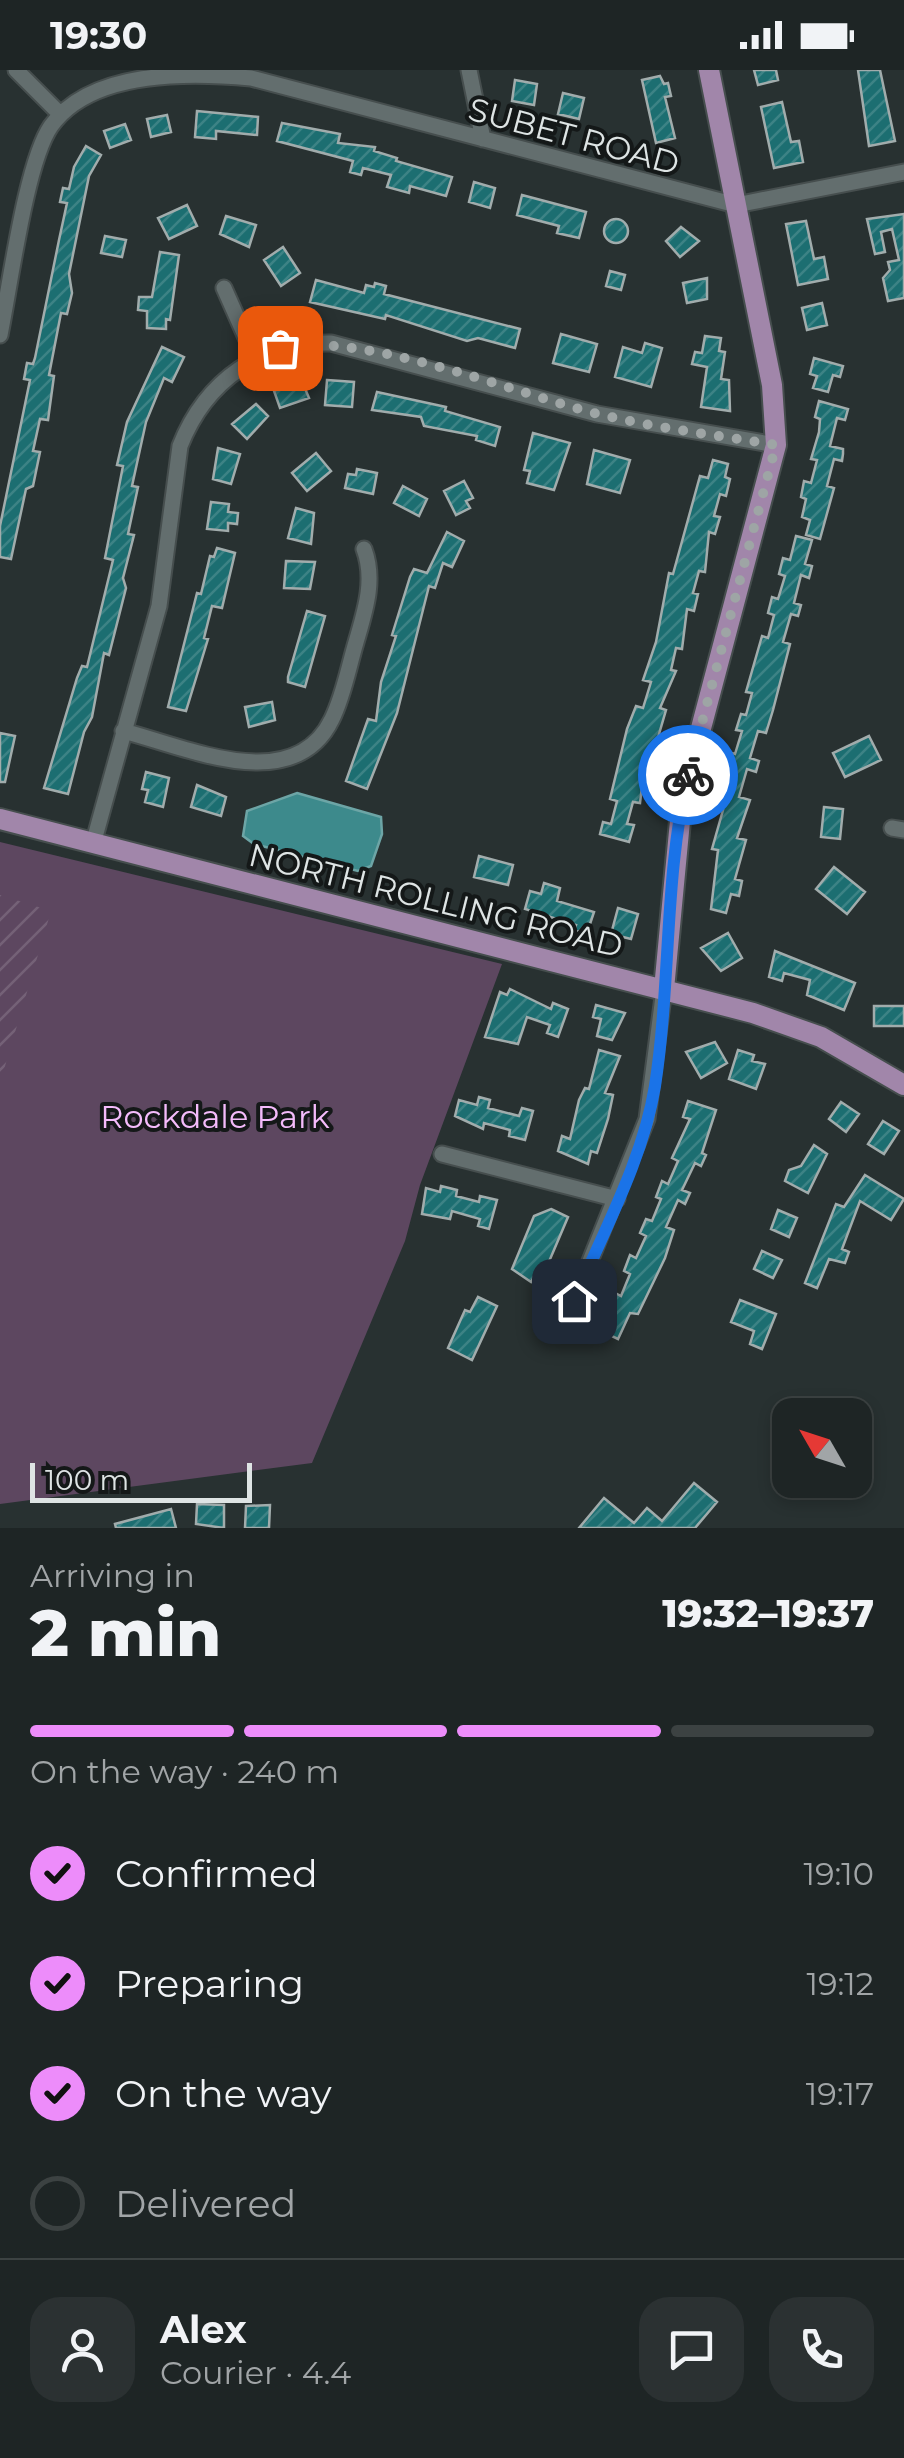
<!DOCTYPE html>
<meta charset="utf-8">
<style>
body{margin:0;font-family:Montserrat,sans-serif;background:#2b3132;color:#f1f3f6;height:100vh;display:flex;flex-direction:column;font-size:38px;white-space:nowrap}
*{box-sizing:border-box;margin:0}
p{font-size:32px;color:#a1a5a7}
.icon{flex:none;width:55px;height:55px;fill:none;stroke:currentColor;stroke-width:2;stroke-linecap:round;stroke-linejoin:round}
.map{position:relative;height:1458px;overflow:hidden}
.sheet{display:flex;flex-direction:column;background:#1e2525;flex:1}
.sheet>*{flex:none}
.needle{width:65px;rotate:309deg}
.tools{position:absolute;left:772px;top:1328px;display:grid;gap:20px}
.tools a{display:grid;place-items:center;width:100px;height:100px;border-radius:20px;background:#1e2525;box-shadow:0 5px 15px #0003,0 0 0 2px #3c4242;font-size:50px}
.scale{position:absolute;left:30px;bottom:25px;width:222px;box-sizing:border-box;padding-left:10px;border:5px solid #dee4e4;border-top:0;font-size:28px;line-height:35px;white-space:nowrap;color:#dee4e4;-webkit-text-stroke:8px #141818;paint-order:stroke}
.pin{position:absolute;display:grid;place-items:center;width:85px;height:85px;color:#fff;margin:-42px;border-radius:20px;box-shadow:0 5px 15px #0006}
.courier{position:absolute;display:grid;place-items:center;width:100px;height:100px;margin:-50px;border:8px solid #1a73e8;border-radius:50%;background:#fff;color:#222;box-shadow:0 2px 12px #0007}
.headline em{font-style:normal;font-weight:800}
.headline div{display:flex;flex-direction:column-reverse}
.headline{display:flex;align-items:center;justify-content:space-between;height:170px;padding:0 30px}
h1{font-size:65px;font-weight:800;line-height:75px}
.bar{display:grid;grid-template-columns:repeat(4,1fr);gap:15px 10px;align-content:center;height:120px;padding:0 30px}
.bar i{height:12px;border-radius:8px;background:#3c4242}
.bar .active{background:#ed8cfa}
.bar p{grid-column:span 4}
.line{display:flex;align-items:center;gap:25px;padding:0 30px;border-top:2px solid #3c4242}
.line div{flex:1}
.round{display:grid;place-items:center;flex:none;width:105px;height:105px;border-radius:30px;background:#2b3132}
ol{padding:0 30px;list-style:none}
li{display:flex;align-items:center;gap:30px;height:110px}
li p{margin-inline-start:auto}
li .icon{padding:10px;border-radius:50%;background:#ed8cfa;color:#111;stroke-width:4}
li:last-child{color:#a1a5a7}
li i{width:55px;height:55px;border:5px solid #3c4242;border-radius:50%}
.status{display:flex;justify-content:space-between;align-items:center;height:70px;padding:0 50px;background:#1e2525;direction:ltr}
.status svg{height:28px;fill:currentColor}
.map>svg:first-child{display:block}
</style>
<div class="status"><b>19:30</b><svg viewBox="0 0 49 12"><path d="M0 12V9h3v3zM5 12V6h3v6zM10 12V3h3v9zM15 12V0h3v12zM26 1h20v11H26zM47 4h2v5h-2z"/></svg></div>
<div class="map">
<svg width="904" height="1458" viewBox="0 0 904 1458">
<defs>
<pattern id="garden-furrows" width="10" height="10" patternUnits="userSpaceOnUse" patternTransform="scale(2.5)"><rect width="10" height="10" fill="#5d4760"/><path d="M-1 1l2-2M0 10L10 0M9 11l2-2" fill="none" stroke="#746177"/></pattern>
<pattern id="building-hatch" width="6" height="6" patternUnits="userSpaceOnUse" patternTransform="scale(2.5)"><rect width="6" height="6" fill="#1c6e71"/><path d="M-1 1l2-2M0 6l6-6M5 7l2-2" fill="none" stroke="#3d8385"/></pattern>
</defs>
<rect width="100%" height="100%" fill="#283131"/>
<!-- park -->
<path fill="#5d4760" d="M0,772L502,894L420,1115L405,1171L312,1393L0,1434Z"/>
<!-- garden -->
<path fill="url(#garden-furrows)" d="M0,825L51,841L0,1013Z"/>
<!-- water -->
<path fill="#3d8a8c" stroke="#6da5a6" stroke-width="2.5" d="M297,723L381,747L382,764L371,796L358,801L254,774L243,766L247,741Z"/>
<!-- building -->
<path fill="url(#building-hatch)" stroke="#a1acac" stroke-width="2.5" d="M754,0H776L778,10L758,15Z
M858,0H880L895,71L869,76Z
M660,6L664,14L668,13L671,26L665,27L675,68L656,73L642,10Z
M515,10L537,14L534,35L512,31Z
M563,23L584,28L579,49L558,44Z
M782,32L791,72L799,71L803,92L774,98L761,37Z
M197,41L258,47L257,65L216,61V69L195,67Z
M167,45L171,62L151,67L147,49Z
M282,53L340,64L338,73L375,77L374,81L397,88L396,91L452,107L446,126L410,116L409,123L387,117L391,105L363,98L361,105L350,102L353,91L277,71Z
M125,54L131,70L110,78L104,61Z
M86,76L101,85L89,106L69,204L72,223L67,244L61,243L49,305L54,306L48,350L40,349L33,381L40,382L33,416L26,419L11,489L0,487V456L30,310L24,309L27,293L33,294L35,288L59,170L67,133L60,132L63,118L69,119L74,97Z
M474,112L495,118L490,138L469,132Z
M522,125L586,142L579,168L557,163L559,156L517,145Z
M187,135L197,156L169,169L158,148Z
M904,144V228L888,231L883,208L890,200L888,192L899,190L892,159L881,162L885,182L875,184L867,149Z
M226,146L256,155L249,177L220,164Z
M604 161a12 12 0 1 1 24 0a12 12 0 1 1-24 0Z
M806,151L814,189L824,187L828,209L798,215L786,154Z
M681,157L699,171L680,187L666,171Z
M105,166L126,170L122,187L101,183Z
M283,177L300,203L281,216L264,190Z
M160,182L179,185L170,250L166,249V259L147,258V241L138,240L139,227H152Z
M610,201L625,205L621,220L606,216Z
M707,208V229L687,233L683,213Z
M316,210L364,223L366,215L374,217L375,213L386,216L384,224L520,259L515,278L478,268L467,271L386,245L385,249L310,232Z
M822,233L827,255L807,260L802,238Z
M561,264L597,274L589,302L553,293Z
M705,266L721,268L719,281L725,282L721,309L729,310L730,341L701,337L707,297L692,294L695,282L702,283Z
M645,273L662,278L651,317L615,307L623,277L642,283Z
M162,277L184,287L172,312L164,308L146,352L132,416L138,417L128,464L134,465L123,508L126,518L109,585L104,583L92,647L84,662L68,724L44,718L77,608L82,596L87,597L113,490L105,488L123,396L117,395L127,352Z
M814,288L843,296L840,307L833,305L828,322L813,318L817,306L810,304Z
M301,309L309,328L280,338L274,321Z
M327,310L354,312L352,337L325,335Z
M377,322L446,337L445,341L500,357L495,376L476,370L477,366L424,356L421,347L372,340Z
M819,331L848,339L845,350L837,348L830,376L843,379V384L842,391L834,389L827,416L834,418L820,469L806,465L810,450L802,447L806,429L801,427L804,411L811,413L817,390L811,389L819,362L820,349L815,347Z
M256,334L268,346L247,369L232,354Z
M533,363L570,373L554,420L527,413L530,401L524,400Z
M218,378L240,384L231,414L213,409Z
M594,380L630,390L620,423L587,414Z
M316,383L331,401L307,421L292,403Z
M713,390L728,394L725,407L730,409L726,426L720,424L714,446L720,447L715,464L709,462L705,502L699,501L693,523L698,524L694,541L687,539L682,579L676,578L671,600L676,601L660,638L666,640L650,695L645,693L640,733L633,732L627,754L634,755L629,772L600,764L603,752L611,754L617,731L610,729L627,659L636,636L643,638L651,612L643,610L656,572L669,503L673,504L700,406L708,408Z
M357,399L377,403L373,424L345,418L348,404L356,405Z
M464,411L473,428L466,431L470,438L456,445L444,421Z
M403,416L427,429L419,446L394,433Z
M211,432L229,434L228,442L238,443L237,454L228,453V461L207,459Z
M296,438L314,443L311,474L288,468Z
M447,462L464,471L452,497L443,493L435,518L429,516L397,643L367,719L346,711L368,649L376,651L381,612L396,566L392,565L410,507L414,499L427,503Z
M796,466L812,470L805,494L812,496L809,508L801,505L794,533L801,535L798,546L791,544L783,572L790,574L773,640L766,663L758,661L750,688L759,691L756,702L747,699L739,727L750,730L737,768L746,770L735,809L742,811L739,826L731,824L726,843L711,839L718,780L712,779L723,740L717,739L731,701L725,699L729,682L735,684L742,661L736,660L741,644L746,645L752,623L746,622L762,566L768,568L774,545L768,543L772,527L778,529L785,506L779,504L783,488L790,490Z
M217,478L235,483L222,538L212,536L204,568L208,569L186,641L168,637L197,523L201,524L210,486L214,487Z
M286,491L315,492L310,519L284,518Z
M307,541L325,546L305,617L288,612V607Z
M272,632L275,650L249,657L245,637Z
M0,663L15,666L5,712H0Z
M869,666L881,690L845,707L833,683Z
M146,702L169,708L163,737L145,732L148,720L142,719Z
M197,715L226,727L221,746L191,737Z
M824,737L843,739L840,769L821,767Z
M479,786L513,795L508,815L474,807Z
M834,797L865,822L847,844L816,819Z
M544,813L560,818L557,831L594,842L587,863L574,860L576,855L525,839L530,821L541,824Z
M618,838L638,844L631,869L611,864Z
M728,863L742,888L721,901L701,878Z
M775,881L855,913L844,940L807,925L810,910L784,903L782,911L769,907Z
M510,919L551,939L553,933L568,939L558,967L547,963L550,955L527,947L518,974L485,967L500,922L507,925Z
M596,935L625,943L612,970L597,966L601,949L593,947Z
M874,936H904V956H874Z
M715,972L727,993L701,1008L686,982Z
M599,980L620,986L605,1023L613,1025L608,1049L597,1083L591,1081L588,1094L558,1081L562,1066L570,1069L579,1030L585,1018L589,1019Z
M738,980L754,985L752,991L765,994L756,1019L729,1009Z
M479,1027L490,1030L488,1038L519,1046L522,1038L533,1041L525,1070L509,1066L510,1060L484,1053L483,1059L455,1046L459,1030L477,1035Z
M688,1031L716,1040L702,1083L706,1085L701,1096L695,1093L682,1120L690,1123L685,1134L678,1130L666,1157L674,1160L665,1188L638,1244L630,1243L618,1269L599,1260L615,1223L621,1226L630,1204L624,1201L630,1185L636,1188L646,1166L640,1163L646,1149L652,1151L661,1129L656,1127L662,1111L668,1114L678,1091L672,1088L690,1049L683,1047Z
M841,1032L859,1044L846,1062L829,1049Z
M883,1051L899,1061L884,1084L868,1074Z
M814,1075L827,1084L808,1123L785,1111L789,1100L801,1096Z
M865,1105L904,1129L891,1150L860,1131L842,1179L849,1182L845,1193L829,1189L817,1218L805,1213L836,1134L844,1137Z
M441,1116L457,1120L456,1126L479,1132L480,1126L497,1130L489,1159L478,1156L480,1149L452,1141L450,1149L422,1144L426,1118L440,1122Z
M551,1139L568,1147L545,1201L539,1198L531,1212L512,1199L534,1146Z
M778,1140L797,1148L789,1167L771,1159Z
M762,1181L782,1190L773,1208L754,1199Z
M478,1227L497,1236L472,1290L448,1278L465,1240L470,1242Z
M740,1230L776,1244L762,1279L750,1274L754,1261L731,1252Z
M694,1413L717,1432L695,1458H579L604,1428L634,1453L647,1438L662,1451Z
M197,1434L224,1435V1458L196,1454Z
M270,1435L269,1458H245L246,1436Z
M171,1439L176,1458H116L115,1454Z"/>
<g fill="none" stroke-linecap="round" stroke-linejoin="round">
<!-- minor casing -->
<g stroke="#464e4e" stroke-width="19">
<path id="minor" d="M16,0L60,44
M469,0L483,69
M224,218L255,288
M0,265C10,216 26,92 51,56C91,0 188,2 251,8L736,135L904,102
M123,661C186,677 294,728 332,649C342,629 347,605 353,583C362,549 377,514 364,479
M892,758L904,760
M93,774L159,536L180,376C206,310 261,272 331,273L597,344L776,375
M442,1084L617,1129
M574,1231L647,1049L664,919"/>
</g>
<!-- major casing -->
<g stroke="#464e4e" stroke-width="24">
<path id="major" d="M0,749L753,943L821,967L904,1015
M664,919L682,730L776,375L772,315L709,0"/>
</g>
<!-- minor -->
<use href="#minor" stroke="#636e6e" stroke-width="15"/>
<!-- major -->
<use href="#major" stroke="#a186aa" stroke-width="20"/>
</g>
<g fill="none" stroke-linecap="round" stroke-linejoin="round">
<!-- done -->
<path stroke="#9ea5a5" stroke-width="10" stroke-dasharray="0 18" d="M280,278C362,261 509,321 594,343C654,358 716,365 776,375L688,705"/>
<!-- route -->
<path stroke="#1a73e8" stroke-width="12" d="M574,1231C603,1162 643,1090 655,1016C671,913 664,807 688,705"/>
</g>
<g text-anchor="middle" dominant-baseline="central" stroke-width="8" stroke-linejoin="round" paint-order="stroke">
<!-- street labels -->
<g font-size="32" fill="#dee4e4" stroke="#141818">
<text transform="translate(574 66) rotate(15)">SUBET ROAD</text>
<text transform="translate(436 830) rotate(14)">NORTH ROLLING ROAD</text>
</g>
<!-- park labels -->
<g font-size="32" fill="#f4bbfb" stroke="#141818">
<text x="215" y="1046">Rockdale Park</text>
</g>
</g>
</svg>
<div class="tools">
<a><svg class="needle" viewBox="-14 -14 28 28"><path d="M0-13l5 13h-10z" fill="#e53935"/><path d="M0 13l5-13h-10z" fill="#a1a5a7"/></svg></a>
</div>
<div class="scale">100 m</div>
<div class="pin" style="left:280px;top:278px;background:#ea580c"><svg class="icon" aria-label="bag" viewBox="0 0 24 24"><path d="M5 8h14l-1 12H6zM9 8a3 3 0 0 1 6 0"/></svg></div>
<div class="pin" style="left:574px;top:1231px;background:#1f2937"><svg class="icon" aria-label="home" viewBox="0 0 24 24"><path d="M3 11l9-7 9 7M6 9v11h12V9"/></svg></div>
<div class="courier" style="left:688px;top:705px"><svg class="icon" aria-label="bike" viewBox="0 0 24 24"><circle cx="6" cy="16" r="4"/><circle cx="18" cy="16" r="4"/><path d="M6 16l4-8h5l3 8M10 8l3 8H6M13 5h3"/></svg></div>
</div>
<section class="sheet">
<div class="headline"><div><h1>2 min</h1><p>Arriving in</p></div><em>19:32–19:37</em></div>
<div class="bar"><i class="active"></i><i class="active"></i><i class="active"></i><i></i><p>On the way · 240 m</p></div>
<ol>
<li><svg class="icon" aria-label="check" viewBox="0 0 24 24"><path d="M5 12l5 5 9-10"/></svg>Confirmed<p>19:10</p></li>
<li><svg class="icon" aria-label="check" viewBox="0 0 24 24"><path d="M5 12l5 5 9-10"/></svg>Preparing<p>19:12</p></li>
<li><svg class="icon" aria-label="check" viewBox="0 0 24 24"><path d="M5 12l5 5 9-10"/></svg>On the way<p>19:17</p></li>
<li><i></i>Delivered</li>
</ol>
<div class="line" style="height:180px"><a class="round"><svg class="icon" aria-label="person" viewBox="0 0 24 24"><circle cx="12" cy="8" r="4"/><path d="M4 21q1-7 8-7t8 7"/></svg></a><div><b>Alex</b><p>Courier · 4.4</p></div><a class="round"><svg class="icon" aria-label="chat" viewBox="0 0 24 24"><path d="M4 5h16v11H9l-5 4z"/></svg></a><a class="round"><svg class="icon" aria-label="phone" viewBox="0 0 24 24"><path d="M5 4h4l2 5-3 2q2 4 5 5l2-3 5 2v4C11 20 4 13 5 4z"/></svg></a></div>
</section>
